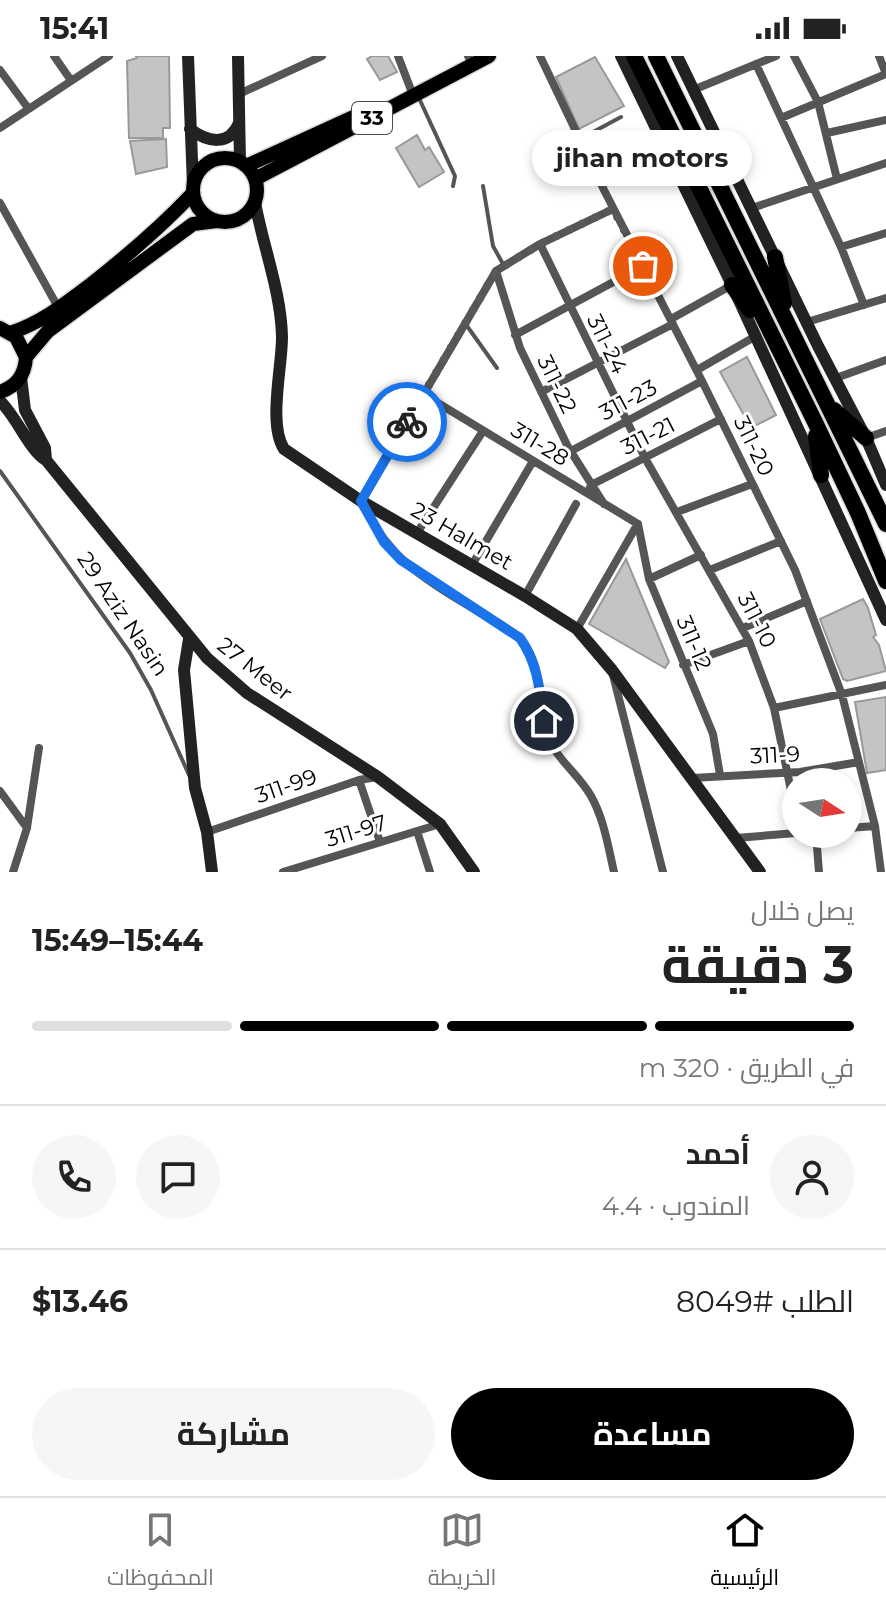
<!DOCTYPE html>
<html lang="ar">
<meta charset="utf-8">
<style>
body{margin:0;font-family:Montserrat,Cairo,sans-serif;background:#f6f6f6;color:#222;direction:rtl;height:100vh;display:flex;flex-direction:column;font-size:30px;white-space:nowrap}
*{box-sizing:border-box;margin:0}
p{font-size:26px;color:#767676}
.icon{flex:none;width:44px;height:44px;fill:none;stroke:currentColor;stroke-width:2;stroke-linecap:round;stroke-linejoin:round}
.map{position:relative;height:816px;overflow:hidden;direction:ltr}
.panel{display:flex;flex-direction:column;background:#fff;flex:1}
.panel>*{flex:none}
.needle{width:52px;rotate:102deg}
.tools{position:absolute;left:782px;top:712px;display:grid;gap:16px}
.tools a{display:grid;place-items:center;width:80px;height:80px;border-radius:50%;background:#fff;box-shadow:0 4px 12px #0003;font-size:40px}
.pin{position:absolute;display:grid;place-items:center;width:68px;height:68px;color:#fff;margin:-34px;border:4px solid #fff;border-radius:50%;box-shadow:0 2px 8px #0007}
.courier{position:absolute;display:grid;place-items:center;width:80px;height:80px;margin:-40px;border:6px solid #1a73e8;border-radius:50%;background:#fff;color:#222;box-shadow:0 2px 10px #0007}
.bubble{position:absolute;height:56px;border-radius:28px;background:#fff;box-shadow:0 4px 12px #0003;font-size:26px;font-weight:700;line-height:56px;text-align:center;direction:rtl}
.overview em{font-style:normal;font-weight:700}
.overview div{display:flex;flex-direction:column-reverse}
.overview{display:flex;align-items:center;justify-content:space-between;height:136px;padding:0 32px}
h1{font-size:52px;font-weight:700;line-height:60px}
.bar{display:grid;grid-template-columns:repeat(4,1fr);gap:12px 8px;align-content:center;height:96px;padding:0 32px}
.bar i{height:10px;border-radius:6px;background:#e0e0e0}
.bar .selected{background:#000}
.bar p{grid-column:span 4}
.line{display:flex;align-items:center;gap:20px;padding:0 32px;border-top:2px solid #e0e0e0}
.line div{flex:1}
.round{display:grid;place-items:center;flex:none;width:84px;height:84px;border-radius:42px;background:#f6f6f6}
.primary-button{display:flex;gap:16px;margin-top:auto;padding:16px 32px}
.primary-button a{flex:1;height:92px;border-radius:48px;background:#000;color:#fff;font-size:32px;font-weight:700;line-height:92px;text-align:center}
.primary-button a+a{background:#f6f6f6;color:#222}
.status{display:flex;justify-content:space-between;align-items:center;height:56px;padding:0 40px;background:#fff;direction:ltr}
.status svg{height:22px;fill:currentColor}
.menu{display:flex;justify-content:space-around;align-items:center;height:112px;border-top:2px solid #e0e0e0;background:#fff;font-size:22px;color:#767676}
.menu a{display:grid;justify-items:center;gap:4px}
.menu .selected{color:#000}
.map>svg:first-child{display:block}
</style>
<div class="status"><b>15:41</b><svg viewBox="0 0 49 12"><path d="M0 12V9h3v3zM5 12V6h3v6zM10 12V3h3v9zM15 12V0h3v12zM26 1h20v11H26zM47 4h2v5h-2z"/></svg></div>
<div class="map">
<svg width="886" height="816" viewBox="0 0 886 816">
<rect width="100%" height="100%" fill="#fff"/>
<!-- building -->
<path fill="#c4c4c4" stroke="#999" stroke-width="2" d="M136,0H169L170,72H163V82H129L127,5L137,2Z
M372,0H388L397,16L380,24L367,3Z
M595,1L624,50L579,73L556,21Z
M417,79L425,94L429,91L444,116L419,131L396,92Z
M166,83L167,111L136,118L130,85Z
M747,301L776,359L751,372L720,316Z
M626,503L669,606L665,612L589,568Z
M863,543L868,552L876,579L873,581L879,589L886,615L847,625L843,623L820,563Z
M886,641V714L867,717L855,646Z"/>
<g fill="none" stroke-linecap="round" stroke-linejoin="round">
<!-- primary casing -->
<g stroke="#dbdbdb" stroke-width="17">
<path id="primary" d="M193 134a32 32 0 1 1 64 0a32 32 0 1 1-64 0Z
M246,110L362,57
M255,123L489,0
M0,272L16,281L26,301C25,319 17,330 0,336
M10,277C41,267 65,248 90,229C127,200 161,171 193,137
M26,301L48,275L193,168L217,165"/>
</g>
<!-- highway casing -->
<g stroke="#dbdbdb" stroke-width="19">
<path id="highway" d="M634,0L815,366L858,457L886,525
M656,0L886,468
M775,201L784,247
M732,229L750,254
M834,354L866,382
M816,380L821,419"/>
</g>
<!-- lane -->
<path stroke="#555" stroke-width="4" d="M418,40L455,120L453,130
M580,83L621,61
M483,130L493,190L503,208
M467,270L497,312
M0,415L130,597L151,634L189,719"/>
<!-- street -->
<path stroke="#555" stroke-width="8" d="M54,0L70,23
M398,0L411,34
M468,0L469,2
M540,0L604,134L702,325L795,514L842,639L875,770L881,816
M794,0L818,46L837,123
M879,0L886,18
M756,8L841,191L864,249
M0,14L28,52
M693,34L776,0
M239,38L322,0
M781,62L886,18
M0,72L109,0
M827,77L886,64
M0,147L59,253
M752,152L886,107
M613,153L540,188L496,215L361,445C387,500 422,523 474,553C489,562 507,570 520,583C543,607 538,645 546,675C552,700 579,718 591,740C604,763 608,790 614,816
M540,188L645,402L749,585L774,652L796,759
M841,191L886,177
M496,215L520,292L568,391L604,448
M671,263L732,229
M807,266L886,242
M515,279L643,210
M697,314L756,280
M836,322L886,304
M541,336L673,268
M423,338L638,468
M866,382L886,375
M571,395L702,325
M589,434L591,429L721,363
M677,456L752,428
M638,468L649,523L713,678L720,719
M417,477L483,375
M472,509L533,405
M710,514L781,485
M649,523L701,499
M525,540L576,448
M743,572L807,545
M577,573L637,469
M683,609L749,585
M613,619L663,816
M774,652L886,629
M692,722L800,716L859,706
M359,724L380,786
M0,735L27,772
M848,772L875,770
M417,775L430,816
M207,776L359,724L377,721
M816,778L819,816
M736,782L796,777
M13,816L27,772L39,692
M283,816L440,768"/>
<!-- secondary -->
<path stroke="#222" stroke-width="12" d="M188,0L193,130
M238,0L240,106
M621,0L732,229L886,564
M677,0L818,290L866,382L886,429
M190,73C207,86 229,91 239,67
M255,146C263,191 281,235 282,281C282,312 268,368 284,393L361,445L525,540L577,573L612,614L760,816
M21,321L25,354L45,392L46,404
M0,345C17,361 29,394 46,404L207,602L247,637L378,721L440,768L474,816
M189,583L184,614L195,732L207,776L212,816"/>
<!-- primary -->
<use href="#primary" stroke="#000" stroke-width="14"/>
<!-- highway -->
<use href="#highway" stroke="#000" stroke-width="16"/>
</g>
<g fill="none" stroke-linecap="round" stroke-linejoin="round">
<!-- done -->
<path stroke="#595959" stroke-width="8" stroke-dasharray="0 14.4" d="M407,366L496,215L540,188L613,153L643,210"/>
<!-- route -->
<path stroke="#1a73e8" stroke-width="10" d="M407,366L361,445L384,486L401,504L520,582C538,607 540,636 544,665"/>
</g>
<g text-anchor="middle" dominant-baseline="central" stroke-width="6" stroke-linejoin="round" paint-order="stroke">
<!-- shield labels -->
<rect fill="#fff" stroke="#4c4c4c" stroke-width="2" x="352" y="46" width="40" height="32" rx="6"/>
<g font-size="20" font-weight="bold" fill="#000">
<text x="372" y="62">33</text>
</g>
<!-- street labels -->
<g font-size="22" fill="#000" stroke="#fff">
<text transform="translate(607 288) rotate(64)">311-24</text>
<text transform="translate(557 328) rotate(64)">311-22</text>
<text transform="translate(628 344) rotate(-28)">311-23</text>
<text transform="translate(648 380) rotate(-27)">311-21</text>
<text transform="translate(540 388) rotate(31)">311-28</text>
<text transform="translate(754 390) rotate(64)">311-20</text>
<text transform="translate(462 480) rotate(30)">23 Halmet</text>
<text transform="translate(123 558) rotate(56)">29 Aziz Nasin</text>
<text transform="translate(757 564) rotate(63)">311-10</text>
<text transform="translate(694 587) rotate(67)">311-12</text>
<text transform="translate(255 613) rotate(38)">27 Meer</text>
<text transform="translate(775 699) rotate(-3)">311-9</text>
<text transform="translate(286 730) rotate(-19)">311-99</text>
<text transform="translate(356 775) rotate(-17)">311-97</text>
</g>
</g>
</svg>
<div class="tools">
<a><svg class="needle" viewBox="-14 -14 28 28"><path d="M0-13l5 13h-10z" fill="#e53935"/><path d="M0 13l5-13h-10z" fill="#767676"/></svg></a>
</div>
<div class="pin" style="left:643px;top:210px;background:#ea580c"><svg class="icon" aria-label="bag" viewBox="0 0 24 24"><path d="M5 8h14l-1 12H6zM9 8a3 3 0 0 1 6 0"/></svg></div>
<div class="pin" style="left:544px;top:665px;background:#1f2937"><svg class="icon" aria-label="home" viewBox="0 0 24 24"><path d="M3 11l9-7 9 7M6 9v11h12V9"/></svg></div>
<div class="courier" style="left:407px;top:366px"><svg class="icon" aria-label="bike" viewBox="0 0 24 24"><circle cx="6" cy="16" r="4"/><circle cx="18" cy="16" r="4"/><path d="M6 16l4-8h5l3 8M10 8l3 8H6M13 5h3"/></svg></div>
<div class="bubble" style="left:532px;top:74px;width:220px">jihan motors</div>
</div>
<section class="panel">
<div class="overview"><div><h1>3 دقيقة</h1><p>يصل خلال</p></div><em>15:44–15:49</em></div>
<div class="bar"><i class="selected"></i><i class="selected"></i><i class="selected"></i><i></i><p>في الطريق · 320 m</p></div>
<div class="line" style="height:144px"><a class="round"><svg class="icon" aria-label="person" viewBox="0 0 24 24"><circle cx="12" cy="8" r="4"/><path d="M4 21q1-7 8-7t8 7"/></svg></a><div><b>أحمد</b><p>المندوب · 4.4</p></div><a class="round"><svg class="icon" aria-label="chat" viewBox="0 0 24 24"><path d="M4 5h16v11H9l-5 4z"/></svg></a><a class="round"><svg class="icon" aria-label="phone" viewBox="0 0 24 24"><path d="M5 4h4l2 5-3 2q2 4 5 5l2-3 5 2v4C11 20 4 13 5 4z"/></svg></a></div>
<div class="line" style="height:104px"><div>الطلب #8049</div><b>$13.46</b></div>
<div class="primary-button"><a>مساعدة</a><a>مشاركة</a></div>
</section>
<nav class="menu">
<a class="selected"><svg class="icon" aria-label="home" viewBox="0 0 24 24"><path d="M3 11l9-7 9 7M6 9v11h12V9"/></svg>الرئيسية</a>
<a><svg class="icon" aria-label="map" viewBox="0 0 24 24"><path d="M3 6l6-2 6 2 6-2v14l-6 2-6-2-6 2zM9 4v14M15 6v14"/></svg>الخريطة</a>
<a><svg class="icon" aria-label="saved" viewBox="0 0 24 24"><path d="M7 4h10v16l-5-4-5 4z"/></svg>المحفوظات</a>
</nav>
